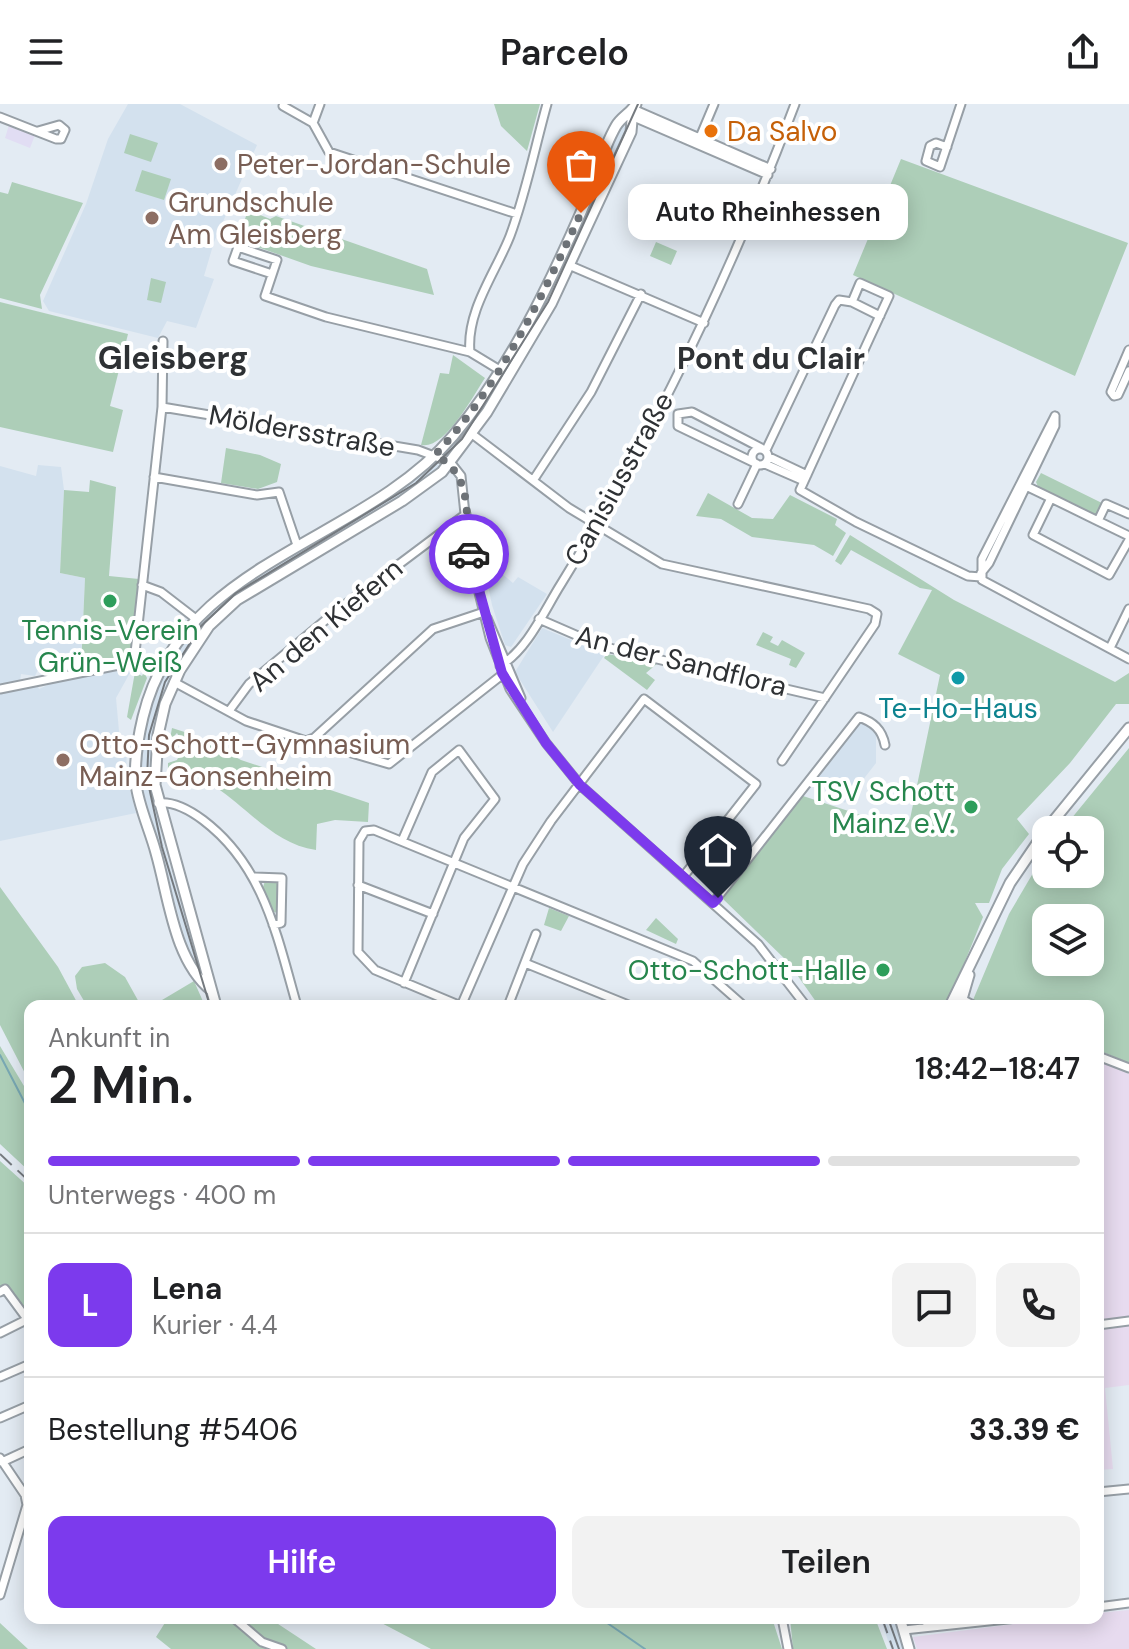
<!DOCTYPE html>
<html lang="de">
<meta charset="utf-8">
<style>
body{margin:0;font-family:"DM Sans",sans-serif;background:#f2f2f2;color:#202124;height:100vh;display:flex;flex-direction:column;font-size:30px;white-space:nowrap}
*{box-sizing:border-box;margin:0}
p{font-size:26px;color:#757577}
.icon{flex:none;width:44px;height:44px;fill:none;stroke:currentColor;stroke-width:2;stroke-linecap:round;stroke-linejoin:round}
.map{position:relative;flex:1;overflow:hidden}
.sheet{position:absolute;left:24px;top:896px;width:1080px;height:624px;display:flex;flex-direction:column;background:#fff;border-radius:16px;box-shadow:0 4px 20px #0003}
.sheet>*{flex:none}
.buttons{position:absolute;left:1032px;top:712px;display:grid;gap:16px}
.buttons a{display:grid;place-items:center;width:72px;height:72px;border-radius:16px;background:#fff;box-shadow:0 4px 20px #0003;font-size:40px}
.pin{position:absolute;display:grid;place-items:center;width:68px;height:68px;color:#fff;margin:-82px -34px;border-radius:50% 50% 50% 0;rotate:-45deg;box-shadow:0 0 8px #0007}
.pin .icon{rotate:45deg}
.courier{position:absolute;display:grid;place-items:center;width:80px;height:80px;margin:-40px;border:6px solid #7c3aed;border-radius:50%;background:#fff;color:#222;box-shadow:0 2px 10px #0007}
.bubble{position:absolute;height:56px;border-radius:16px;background:#fff;box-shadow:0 4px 20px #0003;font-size:26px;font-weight:600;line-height:56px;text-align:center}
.overview em{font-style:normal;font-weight:600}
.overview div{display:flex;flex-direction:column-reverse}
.overview{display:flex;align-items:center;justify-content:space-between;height:136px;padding:0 24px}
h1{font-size:52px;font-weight:600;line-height:60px}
.bar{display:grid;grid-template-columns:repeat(4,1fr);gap:12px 8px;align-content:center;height:96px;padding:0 24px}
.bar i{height:10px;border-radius:6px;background:#e0e0e0}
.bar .on{background:#7c3aed}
.bar p{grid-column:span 4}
.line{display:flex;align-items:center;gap:20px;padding:0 24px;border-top:2px solid #e0e0e0}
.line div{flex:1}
.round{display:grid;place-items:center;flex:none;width:84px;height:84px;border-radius:16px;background:#f2f2f2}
.action{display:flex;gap:16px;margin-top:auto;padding:16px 24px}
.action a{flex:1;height:92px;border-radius:16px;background:#7c3aed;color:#fff;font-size:32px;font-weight:600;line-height:92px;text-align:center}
.action a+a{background:#f2f2f2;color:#202124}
header{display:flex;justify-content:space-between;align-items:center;height:104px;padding:0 24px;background:#fff;font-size:36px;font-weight:600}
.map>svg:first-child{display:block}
</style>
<header><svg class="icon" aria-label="menu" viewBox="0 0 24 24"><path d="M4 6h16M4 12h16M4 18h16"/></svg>Parcelo<svg class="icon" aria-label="share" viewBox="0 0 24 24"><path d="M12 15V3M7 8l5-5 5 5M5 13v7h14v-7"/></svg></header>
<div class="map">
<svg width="1129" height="1545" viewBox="0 0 1129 1545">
<rect width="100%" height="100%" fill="#e3ebf3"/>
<!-- commercial -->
<path fill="#e7dbef" d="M1098,957L1129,970V1281L1105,1284L1113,1365L1098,1366Z
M1129,1506V1545H917L913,1533L1062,1514H1098V1509Z"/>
<!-- industrial -->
<path fill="#e1ddf3" d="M9,21L35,31L30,44L5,34Z"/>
<!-- built -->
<path fill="#d3e1ee" d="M128,0H180L257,41L214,138L204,172L214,175L196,224L167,217L158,234L49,207L43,197L86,100L108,35Z
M623,18L628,19L626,32L548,198L506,264L594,86Z
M497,274L502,277L485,306L450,348L447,343Z
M431,357L436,358L441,365L400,395L370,409L234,493L199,528L169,580L159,606L152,684L163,738L197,854L192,859L141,680V636L159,576L185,533L213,501Z
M38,361L61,363L64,386L60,469L85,474L81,558L61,557L59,553L58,557L43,555L35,572L21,570L20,577L0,580V362L36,372Z
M490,460L513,479L518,473L547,490L511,543L505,541L492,501L484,462Z
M542,524L605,550L553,628L515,568Z
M128,563L131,567L116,594L120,638L127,641L126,671L136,709L0,737V589L38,582L39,585L59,576Z
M862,617L876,628V659L845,699L814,679Z
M880,1514H885L892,1532L887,1514H894L905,1545H891Z"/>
<!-- green -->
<path fill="#adceb8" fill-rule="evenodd" d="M494,0H540L527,47L501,22Z
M130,30L158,39L151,58L124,49Z
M901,55L1128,139L1075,272L853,171Z
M142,66L171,75L164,96L135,87Z
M12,78L83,99L40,191L42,205L0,194V88L8,90Z
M248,106L270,115L276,112L427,165L434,191L311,162L238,136Z
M656,138L677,147L671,161L650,152Z
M151,174L166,178L161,199L147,196Z
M0,198L128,230L110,302L123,306L113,348L0,323Z
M453,251L485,274C473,292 445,346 421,341L440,269L449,270Z
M226,344L260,351L281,360L277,378L258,385L221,379Z
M1041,369L1104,400L1098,412L1039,385L1036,378Z
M90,376L116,383L109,472L139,475L135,530L131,536L133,553L81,564L85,474L60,469L64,386L89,388Z
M708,389L752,414L773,415L790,391L837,415L835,421L846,429L833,452L814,441L752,433L721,415L696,412Z
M850,431L954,496L1115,578L1129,569V600H1116L1070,659L1017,715L1029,730L1002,765L989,799H975L983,813L947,902H819L788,858L723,795L800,691L900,724L910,715L940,571L898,550L932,486L920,484L851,446L841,461L835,457Z
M763,528L773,533L770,538L778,542L782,536L805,549L796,564L789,561L791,555L756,541Z
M607,550L658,559L646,569L655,576L647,586L604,554Z
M135,568L142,572L144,568L147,574L131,616L127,613Z
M172,624L194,631L241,656L369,699L368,718L335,716L317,720L316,746C258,738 229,670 168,665V659L177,656L184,641L177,629L174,632L179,638L170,635Z
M1129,644V959L1098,946V902H982L973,896L1009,810L1046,747V770H1090V726H1062ZM1090,814V858H1046V814Z
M265,777L279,779L277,809L272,807L263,783Z
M0,783L58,863L79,902H30V979L0,921Z
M549,804L569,812L561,827L544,821Z
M656,814L678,835L676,840L646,826Z
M105,859L125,873L140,900L157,899L194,877L205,902H87L77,885L75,872L82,863Z
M0,942L30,992V1068L0,1040Z
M0,1057L30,1084V1214L5,1181L0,1183Z
M168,1514H269L316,1545H171L156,1533Z
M372,1514H772L782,1545H431Z
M790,1514H875L887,1545H793Z
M0,1519L28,1545H0Z"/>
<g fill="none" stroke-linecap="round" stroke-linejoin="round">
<!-- stream -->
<path stroke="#78a8b3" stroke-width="2" d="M0,951L30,1009
M600,1514L645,1545"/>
<!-- minor casing -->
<g stroke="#979fa6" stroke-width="11">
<path id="minor" d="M283,2L313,19L329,48L517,110
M633,5L771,65
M629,11L768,71
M0,13L56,35H61L65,26L59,21L38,27
M313,19L320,0
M698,38L714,0
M947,43L936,39L930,42L926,57L940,63L961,0
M571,162L704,219
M272,170L233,157L238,143L277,156L265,192L326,213L470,248L498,265
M880,212L852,198L860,179L889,192L870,233L800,386L856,418L968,472L981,473
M1129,246L1111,288L1114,292L1118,291L1129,267
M470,248C466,207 496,168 510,132C526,89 535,43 547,0
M162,303L418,346L450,358L461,372L469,448L490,534L510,585L546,639L580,681L758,840L806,902
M1055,312L982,455V476L1129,555
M472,330L569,404L662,460L869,505L877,510L875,520L782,657
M752 353a8 8 0 1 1 16 0a8 8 0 1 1-16 0Z
M766,346L835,201L839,196L852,198
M769,353L807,371
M765,360L804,377
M154,373L257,391L279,388L297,441
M534,375L591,288L641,190
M1024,381L1051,394
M738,400L757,360L678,322V310L692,308L763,345
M1129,410L1106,400L1098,417L1129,432
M1098,417L1051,394L1033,431L1109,471L1129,436
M981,469L989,459L1055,322V312
M142,481L161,488L196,515
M487,514L521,594
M539,515L601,542L825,594
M1110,544L1129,505
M134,558L162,303L163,237
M500,562C528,545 544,507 561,480C655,329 732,167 795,0
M174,578L246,617L306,637L314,634L433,525L484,508
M0,585L134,558L158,570
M229,607L249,580L334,509L466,410
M314,634L321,640L389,660L508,566
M158,699C174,697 191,707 203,716C264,762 277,832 297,902
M402,737L432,668L459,646L495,695L464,734L404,879
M255,773L282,774L281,819L273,821
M358,781L433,810
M713,799L859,613C873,618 882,625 885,641
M525,859L631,902
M960,894L975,902
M461,902L375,866L358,848L359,737L365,727L374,726L693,857L744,902
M461,902L523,760L551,717L644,595L756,680L683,773
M508,902L536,830
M1098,952L1129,964
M0,1188L5,1185L30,1219
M1098,1221L1129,1217
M0,1229L28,1215
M0,1273L30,1260
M0,1314L30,1301
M0,1354L25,1391L27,1401L0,1491
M2,1358L30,1345
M1098,1388L1129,1385
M1098,1503L1129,1499
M234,1514L262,1538L282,1545
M782,1514L788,1545
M918,1514L933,1521
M904,1526L1017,1514"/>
</g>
<!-- major casing -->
<g stroke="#979fa6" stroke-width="13">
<path id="major" d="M1046,726L1129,624
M211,886C174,856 169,794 156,749C151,729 137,698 136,679C134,658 138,634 143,613C181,455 360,441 453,332C508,267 548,184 582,106C594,79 601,48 616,22C621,13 631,9 636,0
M216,902L155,681L158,631L165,600L180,566L209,522L237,496L402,397L442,368L487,308L551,200L631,28L633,5
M950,902L1010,779L1046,726
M960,902L969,871
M900,1514L909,1545"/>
</g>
<!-- minor -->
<use href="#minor" stroke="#fff" stroke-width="7"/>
<!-- major -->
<use href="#major" stroke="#fff" stroke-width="9"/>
<!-- tram -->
<path stroke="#757a7f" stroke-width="2" d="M210,902L162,743L147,674L149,631L165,578L201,522L236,489L416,379L462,335L548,198L638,0
M888,1514L899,1545"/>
<!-- rail -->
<path stroke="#757a7f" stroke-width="2" stroke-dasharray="16 8" stroke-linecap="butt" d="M0,1050L30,1078
M882,1514L893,1545"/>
</g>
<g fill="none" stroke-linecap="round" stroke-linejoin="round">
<!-- done -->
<path stroke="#6d7277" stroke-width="8" stroke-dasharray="0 14.4" d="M469,450C465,411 474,371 435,351C499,283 542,193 581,109"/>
<!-- route -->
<path stroke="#7c3aed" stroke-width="10" d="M469,450L502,569L546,639L580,681L713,799L718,794"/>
</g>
<!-- markers -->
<circle fill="#e8710a" stroke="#fff" stroke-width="3" cx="711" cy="27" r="8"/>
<g fill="#8d6e63" stroke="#fff" stroke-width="3">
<circle cx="221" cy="60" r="8"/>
<circle cx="152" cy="114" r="8"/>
<circle cx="63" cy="656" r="8"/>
</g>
<g fill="#2e9e5b" stroke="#fff" stroke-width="3">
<circle cx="110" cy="497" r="8"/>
<circle cx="971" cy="703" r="8"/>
<circle cx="883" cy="866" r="8"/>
</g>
<circle fill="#0f9aa8" stroke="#fff" stroke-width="3" cx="958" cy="574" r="8"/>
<g text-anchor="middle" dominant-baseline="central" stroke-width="8" stroke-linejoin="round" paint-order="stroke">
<!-- food labels -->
<g font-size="28" fill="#c56008" stroke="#fff" text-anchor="start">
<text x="727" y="27">Da Salvo</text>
</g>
<!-- education labels -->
<g font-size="28" fill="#785e54" stroke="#fff" text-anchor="start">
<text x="237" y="60">Peter-Jordan-Schule</text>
<text x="168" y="98">Grundschule<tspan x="168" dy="32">Am Gleisberg</tspan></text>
<text x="79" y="640">Otto-Schott-Gymnasium<tspan x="79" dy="32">Mainz-Gonsenheim</tspan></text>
</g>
<!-- street labels -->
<g font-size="28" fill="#2e3134" stroke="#fff">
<text transform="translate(302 327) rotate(10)">Möldersstraße</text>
<text transform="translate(619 375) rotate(-61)">Canisiusstraße</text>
<text transform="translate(326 521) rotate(-40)">An den Kiefern</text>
<text transform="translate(681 557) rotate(14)">An der Sandflora</text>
</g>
<!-- leisure labels -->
<g font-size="28" fill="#27864d" stroke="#fff" text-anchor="end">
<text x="110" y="526" text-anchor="middle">Tennis-Verein<tspan x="110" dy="32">Grün-Weiß</tspan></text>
<text x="955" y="687">TSV Schott<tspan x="955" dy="32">Mainz e.V.</tspan></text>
<text x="867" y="866">Otto-Schott-Halle</text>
</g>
<!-- culture labels -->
<g font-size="28" fill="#0d838f" stroke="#fff">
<text x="958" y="604">Te-Ho-Haus</text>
</g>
<!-- neighbourhood labels -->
<g font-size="30" font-weight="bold" fill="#2e3134" stroke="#fff">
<text x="771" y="254">Pont du Clair</text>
</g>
<!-- quarter labels -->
<g font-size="32" font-weight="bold" fill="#2e3134" stroke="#fff">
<text x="173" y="254">Gleisberg</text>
</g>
</g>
</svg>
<div class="buttons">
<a><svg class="icon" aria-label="locate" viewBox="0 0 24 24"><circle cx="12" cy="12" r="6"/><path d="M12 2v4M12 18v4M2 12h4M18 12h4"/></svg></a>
<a><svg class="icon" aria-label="layers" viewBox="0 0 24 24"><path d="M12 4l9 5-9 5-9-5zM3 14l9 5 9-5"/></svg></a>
</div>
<div class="pin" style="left:581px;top:109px;background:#ea580c"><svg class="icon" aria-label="bag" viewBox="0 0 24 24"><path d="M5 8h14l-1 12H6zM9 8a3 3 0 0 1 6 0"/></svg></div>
<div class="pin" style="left:718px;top:794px;background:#1f2937"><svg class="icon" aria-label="home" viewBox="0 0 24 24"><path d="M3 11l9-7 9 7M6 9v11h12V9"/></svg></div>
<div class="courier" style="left:469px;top:450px"><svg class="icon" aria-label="car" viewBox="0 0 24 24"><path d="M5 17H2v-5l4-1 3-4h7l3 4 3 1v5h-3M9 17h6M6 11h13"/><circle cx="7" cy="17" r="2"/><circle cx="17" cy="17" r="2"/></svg></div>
<div class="bubble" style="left:628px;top:80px;width:280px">Auto Rheinhessen</div>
<section class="sheet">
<div class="overview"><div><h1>2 Min.</h1><p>Ankunft in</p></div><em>18:42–18:47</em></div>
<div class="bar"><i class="on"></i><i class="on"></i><i class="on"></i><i></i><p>Unterwegs · 400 m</p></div>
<div class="line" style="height:144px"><b class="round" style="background:#7c3aed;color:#fff">L</b><div><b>Lena</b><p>Kurier · 4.4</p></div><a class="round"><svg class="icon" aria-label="chat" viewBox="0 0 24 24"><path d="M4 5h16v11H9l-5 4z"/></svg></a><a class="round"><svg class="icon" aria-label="phone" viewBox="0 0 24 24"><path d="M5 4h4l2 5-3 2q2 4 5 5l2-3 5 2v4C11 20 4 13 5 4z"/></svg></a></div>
<div class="line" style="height:104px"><div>Bestellung #5406</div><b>33.39 €</b></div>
<div class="action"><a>Hilfe</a><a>Teilen</a></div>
</section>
</div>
